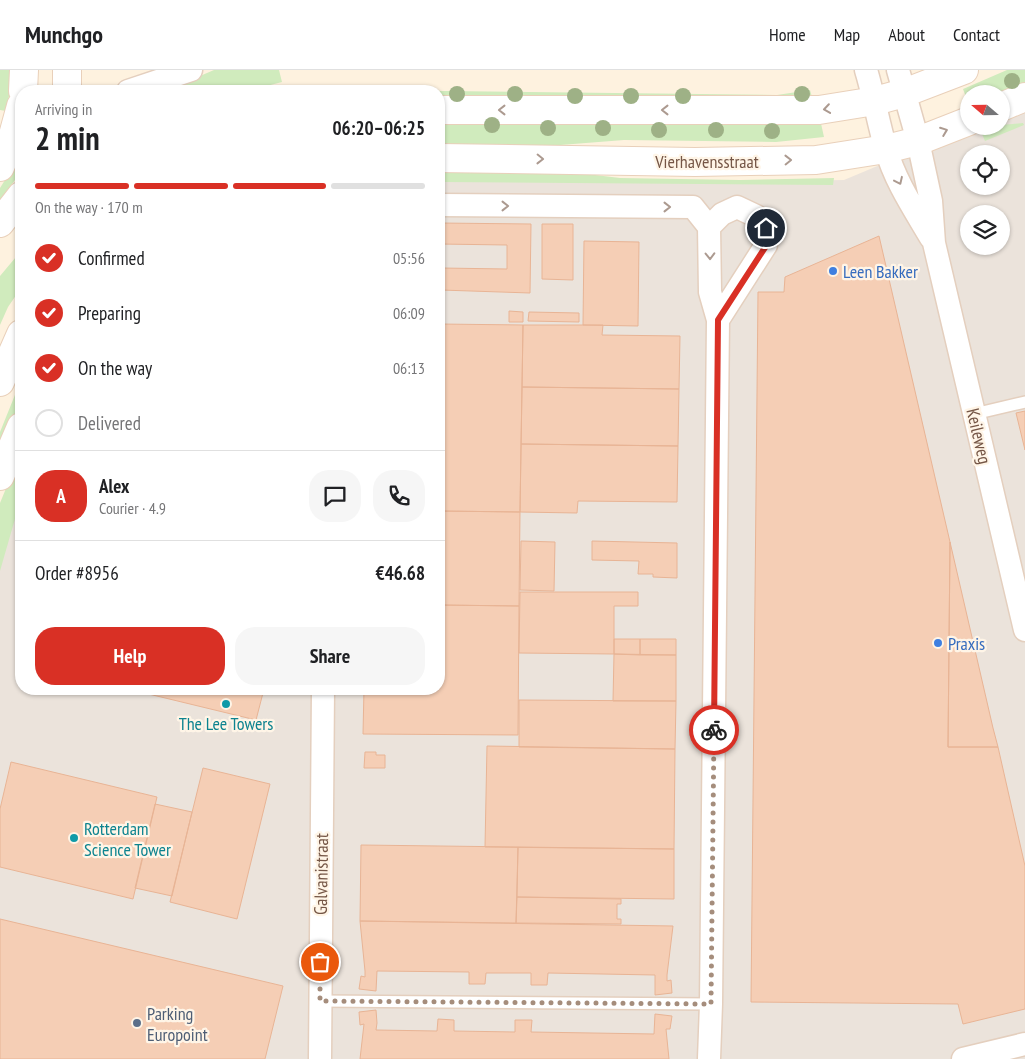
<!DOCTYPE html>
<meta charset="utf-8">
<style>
body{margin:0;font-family:"PT Sans Narrow",sans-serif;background:#f6f6f6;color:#202124;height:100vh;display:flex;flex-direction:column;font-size:19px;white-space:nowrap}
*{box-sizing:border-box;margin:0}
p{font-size:16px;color:#757577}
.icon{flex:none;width:28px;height:28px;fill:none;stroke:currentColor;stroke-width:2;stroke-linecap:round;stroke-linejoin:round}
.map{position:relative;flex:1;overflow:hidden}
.sheet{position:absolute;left:15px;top:15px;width:430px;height:610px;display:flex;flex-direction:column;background:#fff;border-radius:20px;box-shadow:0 1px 4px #0004}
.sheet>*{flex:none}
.needle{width:32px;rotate:290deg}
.controls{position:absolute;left:960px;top:15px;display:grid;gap:10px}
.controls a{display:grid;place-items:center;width:50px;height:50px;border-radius:50%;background:#fff;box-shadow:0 1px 4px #0004;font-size:25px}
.pin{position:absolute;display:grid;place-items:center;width:42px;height:42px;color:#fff;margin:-21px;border:2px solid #fff;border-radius:50%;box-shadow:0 1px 5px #0007}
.courier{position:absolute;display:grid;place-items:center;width:50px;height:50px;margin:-25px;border:4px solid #d93025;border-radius:50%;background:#fff;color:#222;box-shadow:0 1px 6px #0007}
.summary em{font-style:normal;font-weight:600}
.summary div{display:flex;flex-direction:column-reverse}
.summary{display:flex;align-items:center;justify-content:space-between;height:85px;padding:0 20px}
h1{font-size:32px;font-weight:600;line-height:38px}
.bar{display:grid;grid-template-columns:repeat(4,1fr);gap:8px 5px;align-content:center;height:60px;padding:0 20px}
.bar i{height:6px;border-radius:4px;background:#e0e0e0}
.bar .on{background:#d93025}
.bar p{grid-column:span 4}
.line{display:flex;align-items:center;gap:12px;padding:0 20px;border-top:1px solid #e0e0e0}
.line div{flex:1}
.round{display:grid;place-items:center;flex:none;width:52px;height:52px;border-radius:20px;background:#f6f6f6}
ol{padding:0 20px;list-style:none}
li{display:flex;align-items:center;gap:15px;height:55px}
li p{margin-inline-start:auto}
li .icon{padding:5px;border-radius:50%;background:#d93025;color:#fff;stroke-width:4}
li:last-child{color:#757577}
li i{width:28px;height:28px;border:2px solid #e0e0e0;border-radius:50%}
.button{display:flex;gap:10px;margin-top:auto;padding:10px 20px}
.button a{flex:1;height:58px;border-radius:20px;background:#d93025;color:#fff;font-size:20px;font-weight:600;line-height:58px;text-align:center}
.button a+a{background:#f6f6f6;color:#202124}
header{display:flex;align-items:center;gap:30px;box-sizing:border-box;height:70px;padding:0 25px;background:#fff;border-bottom:1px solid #e0e0e0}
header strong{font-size:24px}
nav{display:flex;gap:28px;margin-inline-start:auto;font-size:18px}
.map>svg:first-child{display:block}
</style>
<header>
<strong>Munchgo</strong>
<nav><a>Home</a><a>Map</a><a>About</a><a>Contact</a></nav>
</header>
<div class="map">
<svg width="1025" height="989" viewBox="0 0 1025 989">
<rect width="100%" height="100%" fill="#fef2df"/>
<!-- industrial -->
<path fill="#ebe3db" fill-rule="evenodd" d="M1025,34V989H0V451L21,397V619H439V105L740,112L844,110L973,56H1001V44ZM969,84H1001V116H969ZM969,144H1001V176H969Z"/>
<!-- green -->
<path fill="#d0ebbd" d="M0,0H11L10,21L6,41L0,40Z
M214,0H279L282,12L247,21H165Z
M1007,0H1025V15L1001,24H969V35L963,19Z
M360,20L777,25L810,20L812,27L439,28V21H347Z
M439,47L820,49L824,67L776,72L624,70L535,77H439Z
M1023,53L1024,55L985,71L979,57Z
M20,86L21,102L0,130V118Z
M439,97L562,101L620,108L740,110L834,108L833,115L442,112L439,109Z
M21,181V218L8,237L0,255V206Z
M21,310V329L0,382V362Z
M21,382V428L0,501V433Z"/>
<!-- building -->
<path fill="#f5ceb5" stroke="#e8b495" d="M439,153L531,154L530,223L441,220V198L507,199V175L439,174Z
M542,154H573V210L542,209Z
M879,166L950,472L948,677H998L1025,796V939L963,954L958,934L751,932L758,222H784L785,207Z
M584,171L639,172L638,256L583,255Z
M509,241L523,242V252H509Z
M529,242L579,243V252L528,251Z
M439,254L523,255L520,442L439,441Z
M523,255H603L602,265L680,266L679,319L522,317Z
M522,317L679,319L678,376L521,374Z
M1025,341V380L1016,343Z
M521,374L678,376L677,432L578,431L577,443L520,442Z
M439,441L520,442L519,536L439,535Z
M521,471L555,472L554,521L520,520Z
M592,471L677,473V508L653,507V504H638L639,491L592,490Z
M950,472L993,658L998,677H948Z
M520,522H638V536H614V584L519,583Z
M439,535L519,536L518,665L363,664L364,619H439Z
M614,569H640V585L614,584Z
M640,569H676V585H640Z
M614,584L676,585V631H613Z
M128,619H264L256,650Z
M519,630L676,631L675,679L519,677Z
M487,676L675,679L674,779L485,777Z
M365,682H376V685H385V698H364Z
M11,692L157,727L133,829L0,797V739Z
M203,698L270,714L237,849L170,832Z
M155,734L192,742L172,826L135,818Z
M361,775L518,777L516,853L360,851Z
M518,777L674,779V829L517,827Z
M517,827L621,829V834H617V849H621V854L516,853Z
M0,849L283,916L265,989H0Z
M360,851L673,856L667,905V911L671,910L672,923L655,925V905L548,903L547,915H531V903H486L485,914H469V902L377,901L376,921L359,919L361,906L365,907V901Z
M376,940L377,953L376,960L437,961L438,949L454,950V961L515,962V950H532L531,962L654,964L655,944L672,946L670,959H666L669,989H360L364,954L360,955L359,942Z"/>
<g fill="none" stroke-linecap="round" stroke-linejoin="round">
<!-- lane casing -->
<g stroke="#e4cfbe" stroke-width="14">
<path id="lane" d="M974,344L1025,332
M320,931L711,934"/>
</g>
<!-- street casing -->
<g stroke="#e4cfbe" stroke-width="25">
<path id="street" d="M866,0C874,26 878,53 886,79C895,111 914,139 931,168
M898,0L918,71L931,131L934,173L1025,560
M128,21L191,0
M439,135L693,137L709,157
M320,989L323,619
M709,989L711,934L718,250L710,222L709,157L722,144L737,137L756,146L766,158V175L718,250
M963,989L1025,974"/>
</g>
<!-- secondary casing -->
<g stroke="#e9d0ba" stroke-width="30">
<path id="secondary" d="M23,21L24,0
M67,21V0
M1001,37L1025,27
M439,40H819L875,31L904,23L964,0
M439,88L695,92L816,90L886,79L918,71L969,51
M0,97L12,69L21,36
M0,153L21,126
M0,312L21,264
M0,406L21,357"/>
</g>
<!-- lane -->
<use href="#lane" stroke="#fff" stroke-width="11"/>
<!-- street -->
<use href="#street" stroke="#fff" stroke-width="22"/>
<!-- secondary -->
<use href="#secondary" stroke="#fff" stroke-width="28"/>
</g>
<!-- trees -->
<g fill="#9eb186">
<circle cx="1012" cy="11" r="8"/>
<circle cx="457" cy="24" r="8"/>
<circle cx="515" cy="24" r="8"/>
<circle cx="802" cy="24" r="8"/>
<circle cx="575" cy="26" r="8"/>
<circle cx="631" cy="26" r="8"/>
<circle cx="683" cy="26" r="8"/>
<circle cx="492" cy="55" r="8"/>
<circle cx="548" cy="58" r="8"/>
<circle cx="603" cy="58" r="8"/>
<circle cx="659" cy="60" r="8"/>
<circle cx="716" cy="60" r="8"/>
<circle cx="772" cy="61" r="8"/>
</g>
<!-- one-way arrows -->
<defs><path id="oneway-chevron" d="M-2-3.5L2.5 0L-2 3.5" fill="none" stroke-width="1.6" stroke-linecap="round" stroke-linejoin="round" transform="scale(1.25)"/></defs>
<g stroke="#ac9a90">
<use href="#oneway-chevron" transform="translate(827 39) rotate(172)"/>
<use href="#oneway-chevron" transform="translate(502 40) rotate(-180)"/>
<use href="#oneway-chevron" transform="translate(665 40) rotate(-180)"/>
<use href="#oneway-chevron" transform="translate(944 61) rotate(-21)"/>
<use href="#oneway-chevron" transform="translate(540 89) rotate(1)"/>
<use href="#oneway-chevron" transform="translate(788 90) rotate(-1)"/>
<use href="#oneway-chevron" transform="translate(899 111) rotate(65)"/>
<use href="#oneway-chevron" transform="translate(505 136)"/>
<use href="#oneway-chevron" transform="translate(667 137)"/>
<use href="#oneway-chevron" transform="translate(710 186) rotate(89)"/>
</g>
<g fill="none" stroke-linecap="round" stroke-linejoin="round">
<!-- done -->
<path stroke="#a58d7c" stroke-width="5" stroke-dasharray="0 9" d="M320,892V931L711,934L714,660"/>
<!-- route -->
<path stroke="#d93025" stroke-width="6" d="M714,660L718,250L766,176V158"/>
</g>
<!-- markers -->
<g fill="#3f7fe0" stroke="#fff5e7" stroke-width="2">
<circle cx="833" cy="201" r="5"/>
<circle cx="938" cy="573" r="5"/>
</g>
<g fill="#0f9aa8" stroke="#fff5e7" stroke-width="2">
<circle cx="226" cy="634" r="5"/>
<circle cx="74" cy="768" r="5"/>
</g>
<circle fill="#5c6f8a" stroke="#fff5e7" stroke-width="2" cx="137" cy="953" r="5"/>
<g text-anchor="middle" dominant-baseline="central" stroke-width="4.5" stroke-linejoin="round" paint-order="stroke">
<!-- street labels -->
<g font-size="18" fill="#755646" stroke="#fff5e7">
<text x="707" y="91">Vierhavensstraat</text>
<text transform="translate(979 366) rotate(77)">Keileweg</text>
<text transform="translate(321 804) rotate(-89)">Galvanistraat</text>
</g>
<!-- shop labels -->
<g font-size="18" fill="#366cbe" stroke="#fff5e7" text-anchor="start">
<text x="843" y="201">Leen Bakker</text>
<text x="948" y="573">Praxis</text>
</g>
<!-- culture labels -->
<g font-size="18" fill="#0d838f" stroke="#fff5e7">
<text x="226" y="653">The Lee Towers</text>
<text x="84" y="758" text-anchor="start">Rotterdam<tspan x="84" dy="21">Science Tower</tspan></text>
</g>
<!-- service labels -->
<g font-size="18" fill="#4e5e75" stroke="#fff5e7" text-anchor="start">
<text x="147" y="943">Parking<tspan x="147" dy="21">Europoint</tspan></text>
</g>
</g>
</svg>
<div class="controls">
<a><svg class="needle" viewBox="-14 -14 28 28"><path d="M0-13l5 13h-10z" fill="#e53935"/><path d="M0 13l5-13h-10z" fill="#757577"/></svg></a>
<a><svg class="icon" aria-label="locate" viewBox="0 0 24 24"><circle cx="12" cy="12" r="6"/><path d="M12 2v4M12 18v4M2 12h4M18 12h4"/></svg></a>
<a><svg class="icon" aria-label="layers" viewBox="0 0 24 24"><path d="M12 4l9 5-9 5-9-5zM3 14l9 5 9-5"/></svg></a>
</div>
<div class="pin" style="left:320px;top:892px;background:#ea580c"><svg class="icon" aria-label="bag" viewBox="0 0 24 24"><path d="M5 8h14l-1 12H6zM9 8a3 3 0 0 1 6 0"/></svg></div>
<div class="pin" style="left:766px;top:158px;background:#1f2937"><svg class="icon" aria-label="home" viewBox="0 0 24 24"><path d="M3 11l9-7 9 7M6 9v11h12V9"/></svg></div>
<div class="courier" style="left:714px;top:660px"><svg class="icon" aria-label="bike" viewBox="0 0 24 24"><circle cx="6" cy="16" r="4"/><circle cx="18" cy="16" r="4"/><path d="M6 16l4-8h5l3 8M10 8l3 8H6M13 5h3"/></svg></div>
<section class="sheet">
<div class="summary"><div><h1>2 min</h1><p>Arriving in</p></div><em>06:20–06:25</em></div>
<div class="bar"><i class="on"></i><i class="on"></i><i class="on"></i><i></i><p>On the way · 170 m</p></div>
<ol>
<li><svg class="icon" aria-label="check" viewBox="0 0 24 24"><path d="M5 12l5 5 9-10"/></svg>Confirmed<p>05:56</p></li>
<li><svg class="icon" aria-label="check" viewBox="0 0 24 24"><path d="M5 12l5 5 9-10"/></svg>Preparing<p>06:09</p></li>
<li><svg class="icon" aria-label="check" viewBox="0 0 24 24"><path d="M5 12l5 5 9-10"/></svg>On the way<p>06:13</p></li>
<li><i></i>Delivered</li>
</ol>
<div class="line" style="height:90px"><b class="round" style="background:#d93025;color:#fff">A</b><div><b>Alex</b><p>Courier · 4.9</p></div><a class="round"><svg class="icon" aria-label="chat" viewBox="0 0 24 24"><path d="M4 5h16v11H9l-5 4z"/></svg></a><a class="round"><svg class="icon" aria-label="phone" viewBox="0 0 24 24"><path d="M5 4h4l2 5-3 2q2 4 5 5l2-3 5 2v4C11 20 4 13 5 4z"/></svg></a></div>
<div class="line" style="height:65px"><div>Order #8956</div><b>€46.68</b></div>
<div class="button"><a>Help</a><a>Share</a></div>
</section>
</div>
